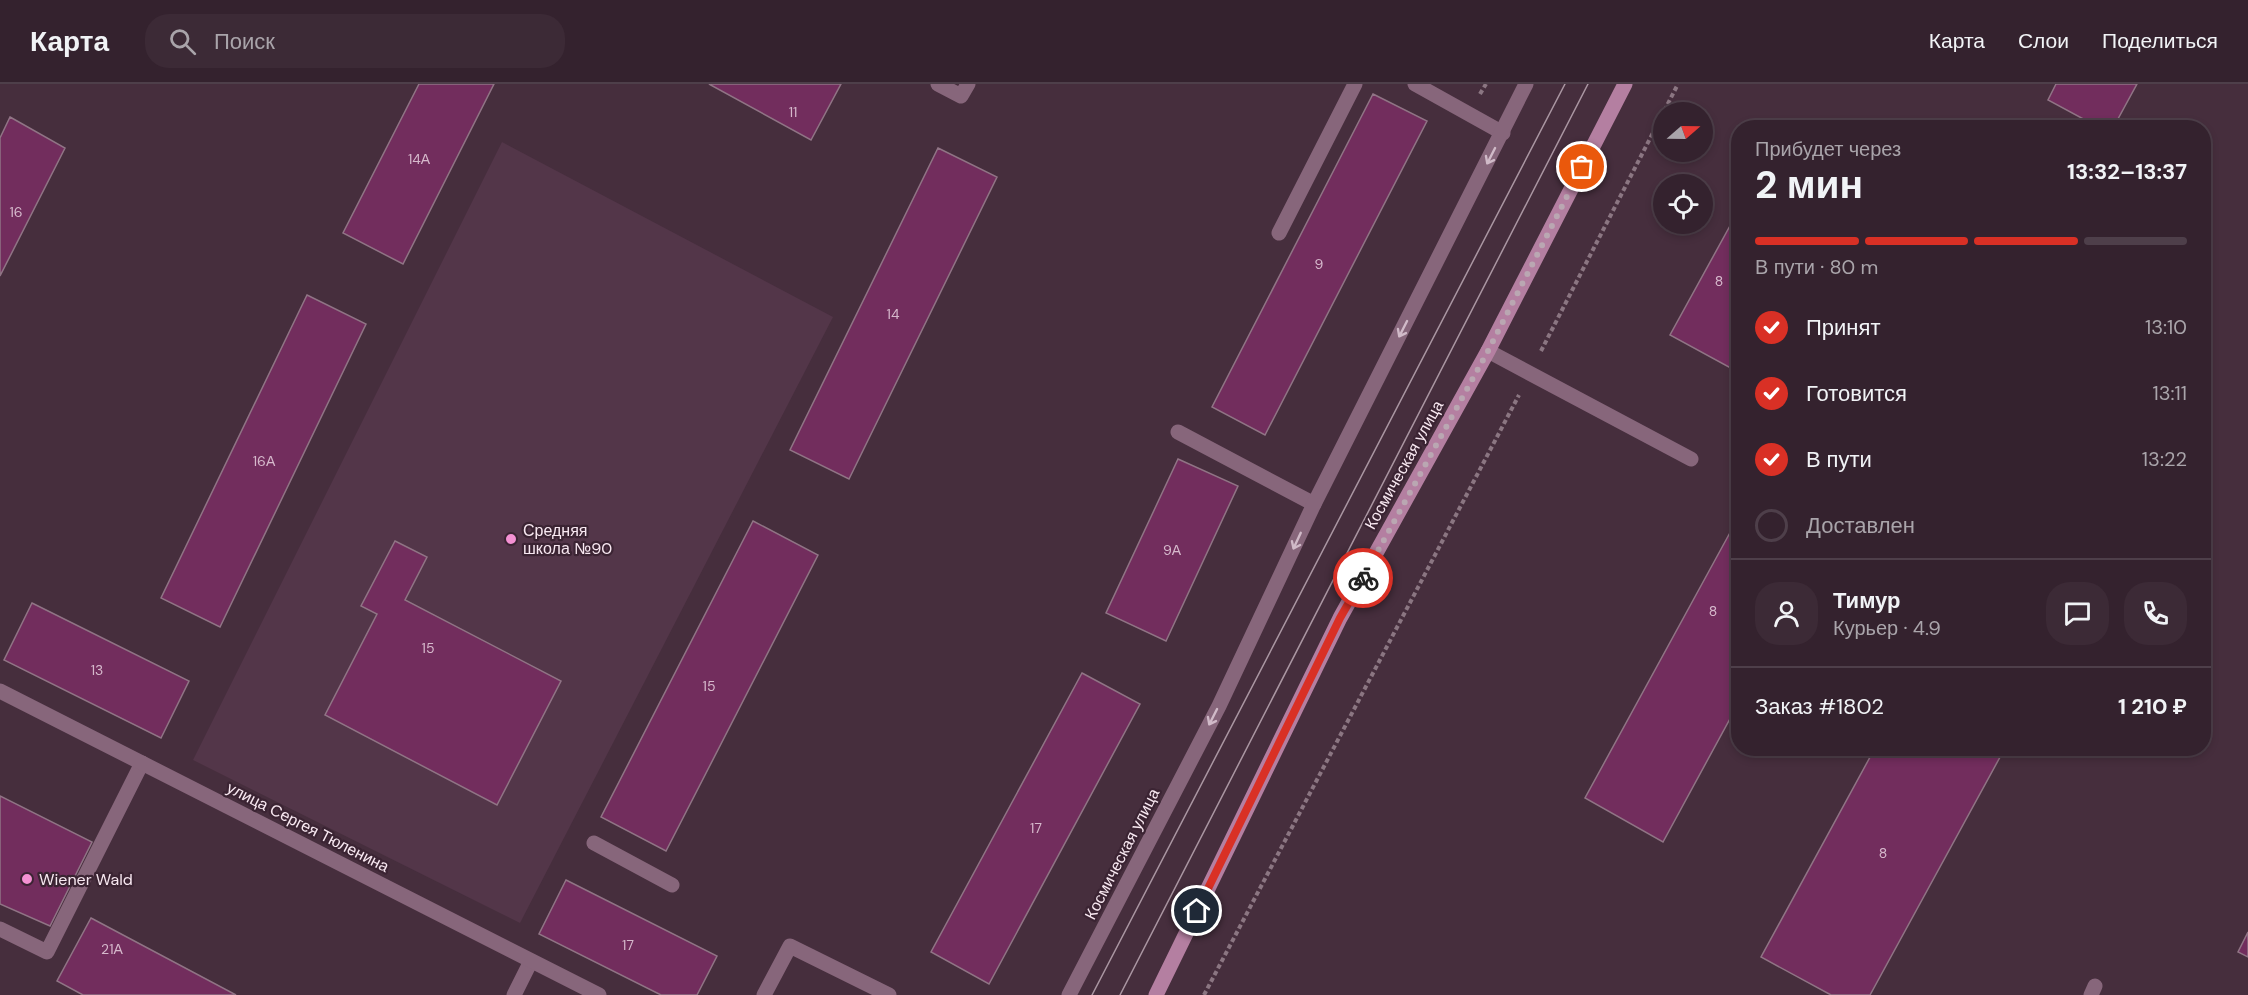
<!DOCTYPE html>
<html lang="ru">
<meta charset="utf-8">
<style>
body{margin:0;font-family:"DM Sans",sans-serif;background:#3c2a36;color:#f1f3f6;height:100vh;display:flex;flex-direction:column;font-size:22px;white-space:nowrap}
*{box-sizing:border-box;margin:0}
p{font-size:20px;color:#a9a4aa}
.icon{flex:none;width:33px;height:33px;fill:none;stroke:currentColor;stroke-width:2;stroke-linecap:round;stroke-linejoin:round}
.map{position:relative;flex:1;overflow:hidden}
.drawer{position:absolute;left:1731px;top:36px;width:480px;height:636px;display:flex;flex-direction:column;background:#34222e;border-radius:24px;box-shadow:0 3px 9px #0003,0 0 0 2px #4e3f4a}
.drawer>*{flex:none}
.needle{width:39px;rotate:70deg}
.controls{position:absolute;left:1653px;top:18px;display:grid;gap:12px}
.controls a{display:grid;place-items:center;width:60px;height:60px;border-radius:50%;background:#34222e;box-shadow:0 3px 9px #0003,0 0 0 2px #4e3f4a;font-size:30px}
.pin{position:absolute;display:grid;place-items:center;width:51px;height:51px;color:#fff;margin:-26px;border:3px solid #fff;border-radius:50%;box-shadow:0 2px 6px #0007}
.courier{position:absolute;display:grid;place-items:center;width:60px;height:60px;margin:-30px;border:4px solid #d93025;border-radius:50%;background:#fff;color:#222;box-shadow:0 2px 8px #0007}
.headline em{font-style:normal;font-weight:700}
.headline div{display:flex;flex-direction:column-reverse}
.headline{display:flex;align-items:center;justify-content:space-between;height:102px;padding:0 24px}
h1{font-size:39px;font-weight:700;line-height:45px}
.bar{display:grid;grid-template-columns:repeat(4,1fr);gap:9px 6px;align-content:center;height:72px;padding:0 24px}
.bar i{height:8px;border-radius:4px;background:#4e3f4a}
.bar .current{background:#d93025}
.bar p{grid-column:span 4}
.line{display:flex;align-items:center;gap:15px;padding:0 24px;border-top:2px solid #4e3f4a}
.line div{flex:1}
.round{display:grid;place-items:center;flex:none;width:63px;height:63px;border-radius:24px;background:#3c2a36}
ol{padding:0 24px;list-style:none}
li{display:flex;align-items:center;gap:18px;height:66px}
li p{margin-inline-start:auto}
li .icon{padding:6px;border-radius:50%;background:#d93025;color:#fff;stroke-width:4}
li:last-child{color:#a9a4aa}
li i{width:33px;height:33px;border:3px solid #4e3f4a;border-radius:50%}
header{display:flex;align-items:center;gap:36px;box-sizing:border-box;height:84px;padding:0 30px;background:#34222e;border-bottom:2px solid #4e3f4a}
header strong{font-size:28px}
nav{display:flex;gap:33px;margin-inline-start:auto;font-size:21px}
.search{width:420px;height:54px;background:#3c2a36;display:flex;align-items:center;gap:15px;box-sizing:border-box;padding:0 21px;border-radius:24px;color:#a9a4aa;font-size:22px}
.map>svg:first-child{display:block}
</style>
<header>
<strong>Карта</strong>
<div class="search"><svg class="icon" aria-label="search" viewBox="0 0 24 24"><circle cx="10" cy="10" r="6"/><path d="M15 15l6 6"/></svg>Поиск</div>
<nav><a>Карта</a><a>Слои</a><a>Поделиться</a></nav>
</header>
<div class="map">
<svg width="2248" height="911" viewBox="0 0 2248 911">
<rect width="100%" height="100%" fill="#462e3d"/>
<!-- built -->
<path fill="#533649" d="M502,58L833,233L520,839L193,676Z"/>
<!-- building -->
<path fill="#722d5d" stroke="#907485" stroke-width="1.5" d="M419,0H494L403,180L343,149Z
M709,0H841L811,56Z
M2056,0H2137L2113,44H2100L2048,16Z
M1373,10L1427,37L1265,351L1212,323Z
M10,33L65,64L0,192V54Z
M938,64L997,93L849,395L790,366Z
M1731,140L1738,144V288L1670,251Z
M307,211L366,240L220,543L161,514Z
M1178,375L1238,402L1166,557L1106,529Z
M1738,434V620L1663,758L1585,714Z
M753,437L818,471L666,767L601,733Z
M395,457L427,473L405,516L561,597L497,721L325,631L377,530L361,522Z
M32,519L189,597L161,654L4,576Z
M1082,589L1140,620L989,900L931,868Z
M1875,664H2005L1870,911H1831L1761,873Z
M0,712L92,758L50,842L0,820Z
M566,796L717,872L697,911H661L539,850Z
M91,834L236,911H83L57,897Z
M2248,848V873L2238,868Z"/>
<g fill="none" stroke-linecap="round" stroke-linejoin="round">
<!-- path -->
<path stroke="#8b7682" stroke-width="4" stroke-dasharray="4.5 3" stroke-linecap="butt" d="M1480,10L1486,0
M1541,267L1678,0
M1204,911L1519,311"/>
<!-- service -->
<path stroke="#87667b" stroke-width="15" d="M938,0L961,12L968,0
M1415,0L1503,49
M1279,149L1355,0
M1488,267L1691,375
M1178,348L1314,420
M594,759L672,801
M0,845L47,868L142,679
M514,911L531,877
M764,911L790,862L889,911"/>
<!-- minor -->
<path stroke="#87667b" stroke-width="15" d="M0,607L599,911
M1069,911L1219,622L1314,420L1526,0
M2091,911L2095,902"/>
<!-- secondary -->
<path stroke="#b47fa1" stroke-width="15" d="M1156,911L1340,534L1488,267L1625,0"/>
<!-- tram -->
<path stroke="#aa96a2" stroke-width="1.5" d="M1092,911L1565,0
M1120,911L1588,0"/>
</g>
<!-- one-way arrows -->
<defs><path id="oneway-shaft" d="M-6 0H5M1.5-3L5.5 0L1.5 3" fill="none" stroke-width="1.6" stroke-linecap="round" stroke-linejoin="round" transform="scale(1.5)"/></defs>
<g stroke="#d0bac8">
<use href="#oneway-shaft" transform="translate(1491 72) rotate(117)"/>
<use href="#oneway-shaft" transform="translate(1403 245) rotate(117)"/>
<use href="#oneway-shaft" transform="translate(1297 457) rotate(115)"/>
<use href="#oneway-shaft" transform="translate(1213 633) rotate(117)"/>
</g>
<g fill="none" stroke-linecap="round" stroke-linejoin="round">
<!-- done -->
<path stroke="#baa7b2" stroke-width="6" stroke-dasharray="0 10.8" d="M1363,494L1488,267L1582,83"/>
<!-- route -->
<path stroke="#d93025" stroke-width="8" d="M1197,827L1340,534L1363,494"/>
</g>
<!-- markers -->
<g fill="#f491d3" stroke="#3b2433" stroke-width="2">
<circle cx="511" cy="455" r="6"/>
<circle cx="27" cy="795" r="6"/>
</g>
<g text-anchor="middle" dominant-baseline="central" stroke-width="4.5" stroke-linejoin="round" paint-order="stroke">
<!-- number labels -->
<g font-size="14" fill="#d6b9cc">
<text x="793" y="28">11</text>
<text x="419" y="75">14А</text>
<text x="16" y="128">16</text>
<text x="1319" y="180">9</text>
<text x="1719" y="197">8</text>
<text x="893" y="230">14</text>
<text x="264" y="377">16А</text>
<text x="1172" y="466">9А</text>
<text x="1713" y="527">8</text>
<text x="428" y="564">15</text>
<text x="97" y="586">13</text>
<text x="709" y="602">15</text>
<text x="1036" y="744">17</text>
<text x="1883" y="769">8</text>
<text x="628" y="861">17</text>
<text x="112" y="865">21А</text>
</g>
<!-- street labels -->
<g font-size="16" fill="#f8e8f1" stroke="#3b2433">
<text transform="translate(1404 381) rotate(-61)">Космическая улица</text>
<text transform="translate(308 743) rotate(27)">улица Сергея Тюленина</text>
<text transform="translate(1122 770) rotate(-63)">Космическая улица</text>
</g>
<!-- poi labels -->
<g font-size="16" fill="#f8e8f1" stroke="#3b2433" text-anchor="start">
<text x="523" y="446">Средняя<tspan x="523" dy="18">школа №90</tspan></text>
<text x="39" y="795">Wiener Wald</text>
</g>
</g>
</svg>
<div class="controls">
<a><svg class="needle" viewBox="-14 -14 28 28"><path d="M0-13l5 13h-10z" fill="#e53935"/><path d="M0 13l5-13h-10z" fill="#a9a4aa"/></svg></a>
<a><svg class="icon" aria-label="locate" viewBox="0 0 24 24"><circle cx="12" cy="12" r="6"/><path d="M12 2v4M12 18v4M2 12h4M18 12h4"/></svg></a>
</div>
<div class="pin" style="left:1582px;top:83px;background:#ea580c"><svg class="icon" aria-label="bag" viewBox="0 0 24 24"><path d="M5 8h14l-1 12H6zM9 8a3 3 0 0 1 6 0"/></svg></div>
<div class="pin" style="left:1197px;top:827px;background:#1f2937"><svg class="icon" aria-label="home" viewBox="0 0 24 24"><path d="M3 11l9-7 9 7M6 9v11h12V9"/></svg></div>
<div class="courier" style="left:1363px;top:494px"><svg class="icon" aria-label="bike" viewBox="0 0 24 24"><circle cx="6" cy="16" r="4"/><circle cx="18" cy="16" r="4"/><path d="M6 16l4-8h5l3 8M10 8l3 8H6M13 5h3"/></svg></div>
<section class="drawer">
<div class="headline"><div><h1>2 мин</h1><p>Прибудет через</p></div><em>13:32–13:37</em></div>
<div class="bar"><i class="current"></i><i class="current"></i><i class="current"></i><i></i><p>В пути · 80 m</p></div>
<ol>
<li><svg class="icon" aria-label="check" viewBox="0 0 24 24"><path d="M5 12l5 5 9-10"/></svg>Принят<p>13:10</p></li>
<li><svg class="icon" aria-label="check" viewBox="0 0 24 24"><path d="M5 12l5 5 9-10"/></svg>Готовится<p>13:11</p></li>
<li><svg class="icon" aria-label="check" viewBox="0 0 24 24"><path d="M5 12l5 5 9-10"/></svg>В пути<p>13:22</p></li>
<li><i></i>Доставлен</li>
</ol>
<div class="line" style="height:108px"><a class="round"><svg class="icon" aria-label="person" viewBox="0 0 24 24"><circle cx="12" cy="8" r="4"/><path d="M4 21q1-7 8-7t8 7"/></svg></a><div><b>Тимур</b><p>Курьер · 4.9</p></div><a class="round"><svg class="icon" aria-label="chat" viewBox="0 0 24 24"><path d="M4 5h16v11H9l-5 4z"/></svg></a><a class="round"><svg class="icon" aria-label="phone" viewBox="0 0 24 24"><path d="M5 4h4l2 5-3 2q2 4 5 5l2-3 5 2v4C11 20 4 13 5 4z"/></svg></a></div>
<div class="line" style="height:78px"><div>Заказ #1802</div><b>1 210 ₽</b></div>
</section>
</div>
